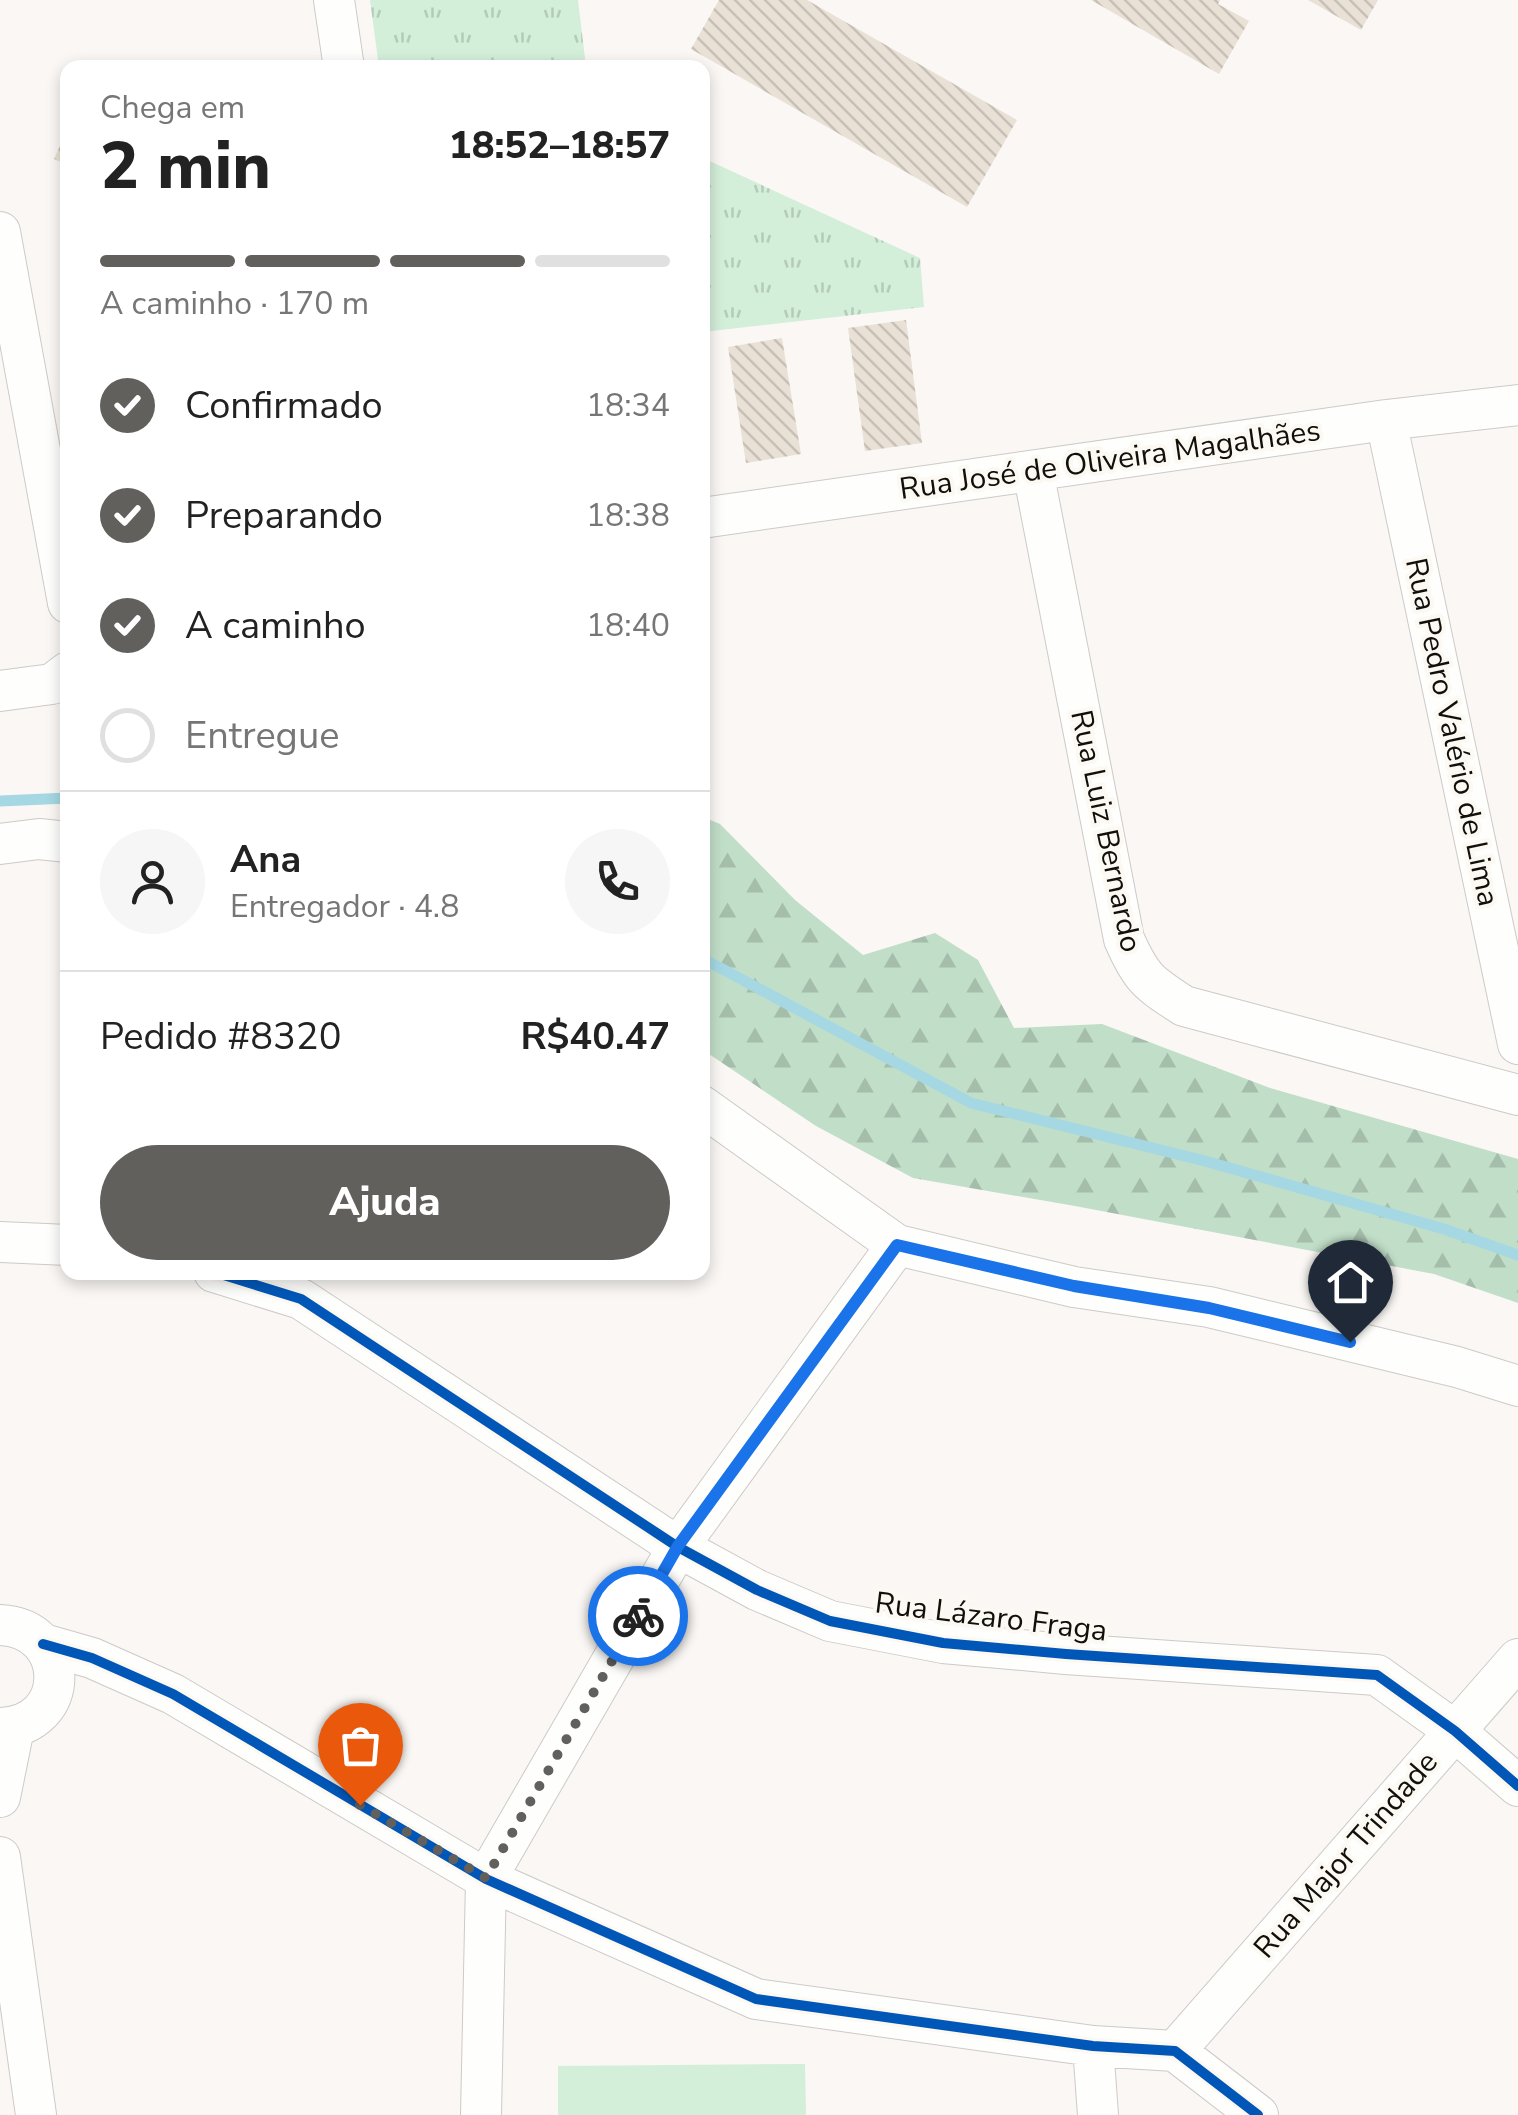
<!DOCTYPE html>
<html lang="pt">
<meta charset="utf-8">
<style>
body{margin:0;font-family:"Nunito Sans",sans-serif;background:#f6f6f6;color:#222;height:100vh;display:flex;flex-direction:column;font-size:38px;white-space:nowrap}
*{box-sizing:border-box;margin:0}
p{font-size:32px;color:#767676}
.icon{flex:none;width:55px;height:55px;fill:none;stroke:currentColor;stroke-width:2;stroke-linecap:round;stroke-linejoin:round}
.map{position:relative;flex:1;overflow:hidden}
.drawer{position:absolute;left:60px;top:60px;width:650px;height:1220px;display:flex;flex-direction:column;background:#fff;border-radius:20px;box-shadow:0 5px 15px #0003}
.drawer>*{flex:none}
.pin{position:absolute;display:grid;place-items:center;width:85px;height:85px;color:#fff;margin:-102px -42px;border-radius:50% 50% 50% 0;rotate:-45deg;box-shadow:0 0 10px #0007}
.pin .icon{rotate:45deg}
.courier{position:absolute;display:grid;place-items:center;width:100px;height:100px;margin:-50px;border:8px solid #1a73e8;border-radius:50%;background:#fff;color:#222;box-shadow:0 2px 12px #0007}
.headline em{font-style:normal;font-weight:800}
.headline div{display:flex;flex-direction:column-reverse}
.headline{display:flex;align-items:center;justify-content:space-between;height:170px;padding:0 40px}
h1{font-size:65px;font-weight:800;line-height:75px}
.bar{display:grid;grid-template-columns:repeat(4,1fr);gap:15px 10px;align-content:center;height:120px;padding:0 40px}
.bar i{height:12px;border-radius:8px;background:#e0e0e0}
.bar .current{background:#62605d}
.bar p{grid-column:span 4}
.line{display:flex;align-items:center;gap:25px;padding:0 40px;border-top:2px solid #e0e0e0}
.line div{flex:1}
.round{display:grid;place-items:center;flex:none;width:105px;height:105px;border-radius:52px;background:#f6f6f6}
ol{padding:0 40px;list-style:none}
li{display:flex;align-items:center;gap:30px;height:110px}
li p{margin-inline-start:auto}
li .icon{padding:10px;border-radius:50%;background:#62605d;color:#fff;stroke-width:4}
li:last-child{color:#767676}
li i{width:55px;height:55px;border:5px solid #e0e0e0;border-radius:50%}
.action{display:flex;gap:20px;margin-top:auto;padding:20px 40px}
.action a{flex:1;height:115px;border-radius:60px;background:#62605d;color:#fff;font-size:40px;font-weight:800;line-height:115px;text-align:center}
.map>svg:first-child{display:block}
</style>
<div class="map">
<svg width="1518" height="2115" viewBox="0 0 1518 2115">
<defs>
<pattern id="grass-tufts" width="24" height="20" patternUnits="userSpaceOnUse" patternTransform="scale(2.5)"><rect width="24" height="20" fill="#d3eed9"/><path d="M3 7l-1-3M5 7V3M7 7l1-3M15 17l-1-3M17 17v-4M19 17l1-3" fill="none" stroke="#b4cbb9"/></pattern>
<pattern id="forest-firs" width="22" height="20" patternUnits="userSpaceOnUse" patternTransform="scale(2.5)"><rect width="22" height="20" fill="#c1dec8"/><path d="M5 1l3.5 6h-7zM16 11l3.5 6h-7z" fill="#a5bdab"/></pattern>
<pattern id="building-back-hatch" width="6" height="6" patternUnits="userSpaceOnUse" patternTransform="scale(2.5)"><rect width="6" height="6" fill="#e9e1d6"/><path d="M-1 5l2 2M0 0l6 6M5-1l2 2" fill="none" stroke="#c7c0b6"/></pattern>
</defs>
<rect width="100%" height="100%" fill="#faf7f4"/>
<!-- grass -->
<path fill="url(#grass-tufts)" d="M370,0H578L586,67H379Z
M703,158L920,258L924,307L703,332Z"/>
<!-- forest -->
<path fill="url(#forest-firs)" d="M703,817L720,824L795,900L863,955L935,933L978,960L1014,1028L1102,1024L1270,1088L1518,1159V1303L1434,1274L1075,1206L913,1178L816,1126L703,1050Z"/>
<!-- garden -->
<path fill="#d3eed9" d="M805,2064L806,2115H558V2066Z"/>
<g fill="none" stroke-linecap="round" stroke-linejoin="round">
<!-- stream -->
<path stroke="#a5d8e3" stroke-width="11" d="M0,801L68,798
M702,958L971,1103L1205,1161L1444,1229L1518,1255"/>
</g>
<!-- building -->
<path fill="url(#building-back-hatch)" d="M719,0H807L1017,120L967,207L691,49Z
M1091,0H1220L1218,4L1249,21L1219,74Z
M1308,0H1378L1361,30Z
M68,128V165L54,159Z
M906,320L922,443L865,451L848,328Z
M782,338L801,454L746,463L728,347Z"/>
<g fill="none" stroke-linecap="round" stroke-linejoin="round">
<!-- minor casing -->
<g stroke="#cdcac8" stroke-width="42">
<path id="minor" d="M334,0L344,68
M0,232L68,603
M1386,420L1518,1044
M1033,471L1124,939C1141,978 1148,983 1184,1006L1518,1095
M702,518L1386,420L1518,405
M0,691L52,684L68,672
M0,844L39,839L68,842
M702,1106L897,1245L1074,1287L1209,1307L1457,1367L1518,1386
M0,1242L68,1245
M214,1272L301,1299L678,1547L757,1590L830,1621L943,1643L1066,1654L1377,1675L1455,1731L1518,1786
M0,1625C72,1628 73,1726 0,1728
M43,1644L92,1658L173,1694L486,1879L756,1999L1093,2046L1175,2051L1258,2115
M0,1797L14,1728
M0,1857L36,2115
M1093,2046L1098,2115
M1175,2051L1518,1659
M481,2115L486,1879L678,1547L897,1245"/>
</g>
<!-- minor -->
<use href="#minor" stroke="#fefefd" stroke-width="40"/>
<!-- cycleway casing -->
<g stroke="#fcf8f2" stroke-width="16">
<path id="cycleway" d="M214,1272L301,1299L678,1547L757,1590L830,1621L943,1643L1066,1654L1377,1675L1455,1731L1518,1786
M43,1644L92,1658L173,1694L486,1879L756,1999L1093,2046L1175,2051L1258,2115"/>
</g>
<!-- cycleway -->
<use href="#cycleway" stroke="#0057b8" stroke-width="10"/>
</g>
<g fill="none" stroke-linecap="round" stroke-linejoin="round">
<!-- done -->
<path stroke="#62605d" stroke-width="10" stroke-dasharray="0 18" d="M360,1805L486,1878L638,1616"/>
<!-- route -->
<path stroke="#1a73e8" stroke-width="12" d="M638,1616L678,1546L897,1245L1074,1286L1209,1308L1350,1342"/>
</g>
<g text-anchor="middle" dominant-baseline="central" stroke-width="8" stroke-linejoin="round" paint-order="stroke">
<!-- street labels -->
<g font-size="30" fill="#100f0c" stroke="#fcf8f2">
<text transform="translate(1110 460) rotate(-8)">Rua José de Oliveira Magalhães</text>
<text transform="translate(1452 732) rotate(78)">Rua Pedro Valério de Lima</text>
<text transform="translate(1106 831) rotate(78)">Rua Luiz Bernardo</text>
<text transform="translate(991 1617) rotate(7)">Rua Lázaro Fraga</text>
<text transform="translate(1346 1855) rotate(-49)">Rua Major Trindade</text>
</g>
</g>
</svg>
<div class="pin" style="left:360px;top:1805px;background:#ea580c"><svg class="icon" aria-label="bag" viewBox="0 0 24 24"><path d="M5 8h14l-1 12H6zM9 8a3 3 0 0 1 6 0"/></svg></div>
<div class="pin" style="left:1350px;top:1342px;background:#1f2937"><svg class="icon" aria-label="home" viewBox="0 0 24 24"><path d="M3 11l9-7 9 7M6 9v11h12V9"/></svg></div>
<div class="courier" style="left:638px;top:1616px"><svg class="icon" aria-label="bike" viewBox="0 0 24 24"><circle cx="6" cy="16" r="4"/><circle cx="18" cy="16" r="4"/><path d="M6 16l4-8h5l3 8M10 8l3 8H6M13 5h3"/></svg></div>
<section class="drawer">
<div class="headline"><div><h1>2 min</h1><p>Chega em</p></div><em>18:52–18:57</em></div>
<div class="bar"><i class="current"></i><i class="current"></i><i class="current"></i><i></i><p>A caminho · 170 m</p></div>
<ol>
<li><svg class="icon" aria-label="check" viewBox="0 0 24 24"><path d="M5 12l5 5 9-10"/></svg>Confirmado<p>18:34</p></li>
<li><svg class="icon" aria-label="check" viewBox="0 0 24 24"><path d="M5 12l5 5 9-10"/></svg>Preparando<p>18:38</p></li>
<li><svg class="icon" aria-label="check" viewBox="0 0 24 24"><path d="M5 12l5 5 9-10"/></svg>A caminho<p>18:40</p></li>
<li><i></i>Entregue</li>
</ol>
<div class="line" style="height:180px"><a class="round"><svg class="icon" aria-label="person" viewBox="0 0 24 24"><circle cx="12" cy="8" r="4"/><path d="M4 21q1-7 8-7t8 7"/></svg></a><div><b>Ana</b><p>Entregador · 4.8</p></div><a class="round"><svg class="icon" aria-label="phone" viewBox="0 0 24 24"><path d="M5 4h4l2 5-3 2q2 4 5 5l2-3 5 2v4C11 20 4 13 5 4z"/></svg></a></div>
<div class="line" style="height:130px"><div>Pedido #8320</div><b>R$40.47</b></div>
<div class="action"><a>Ajuda</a></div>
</section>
</div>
